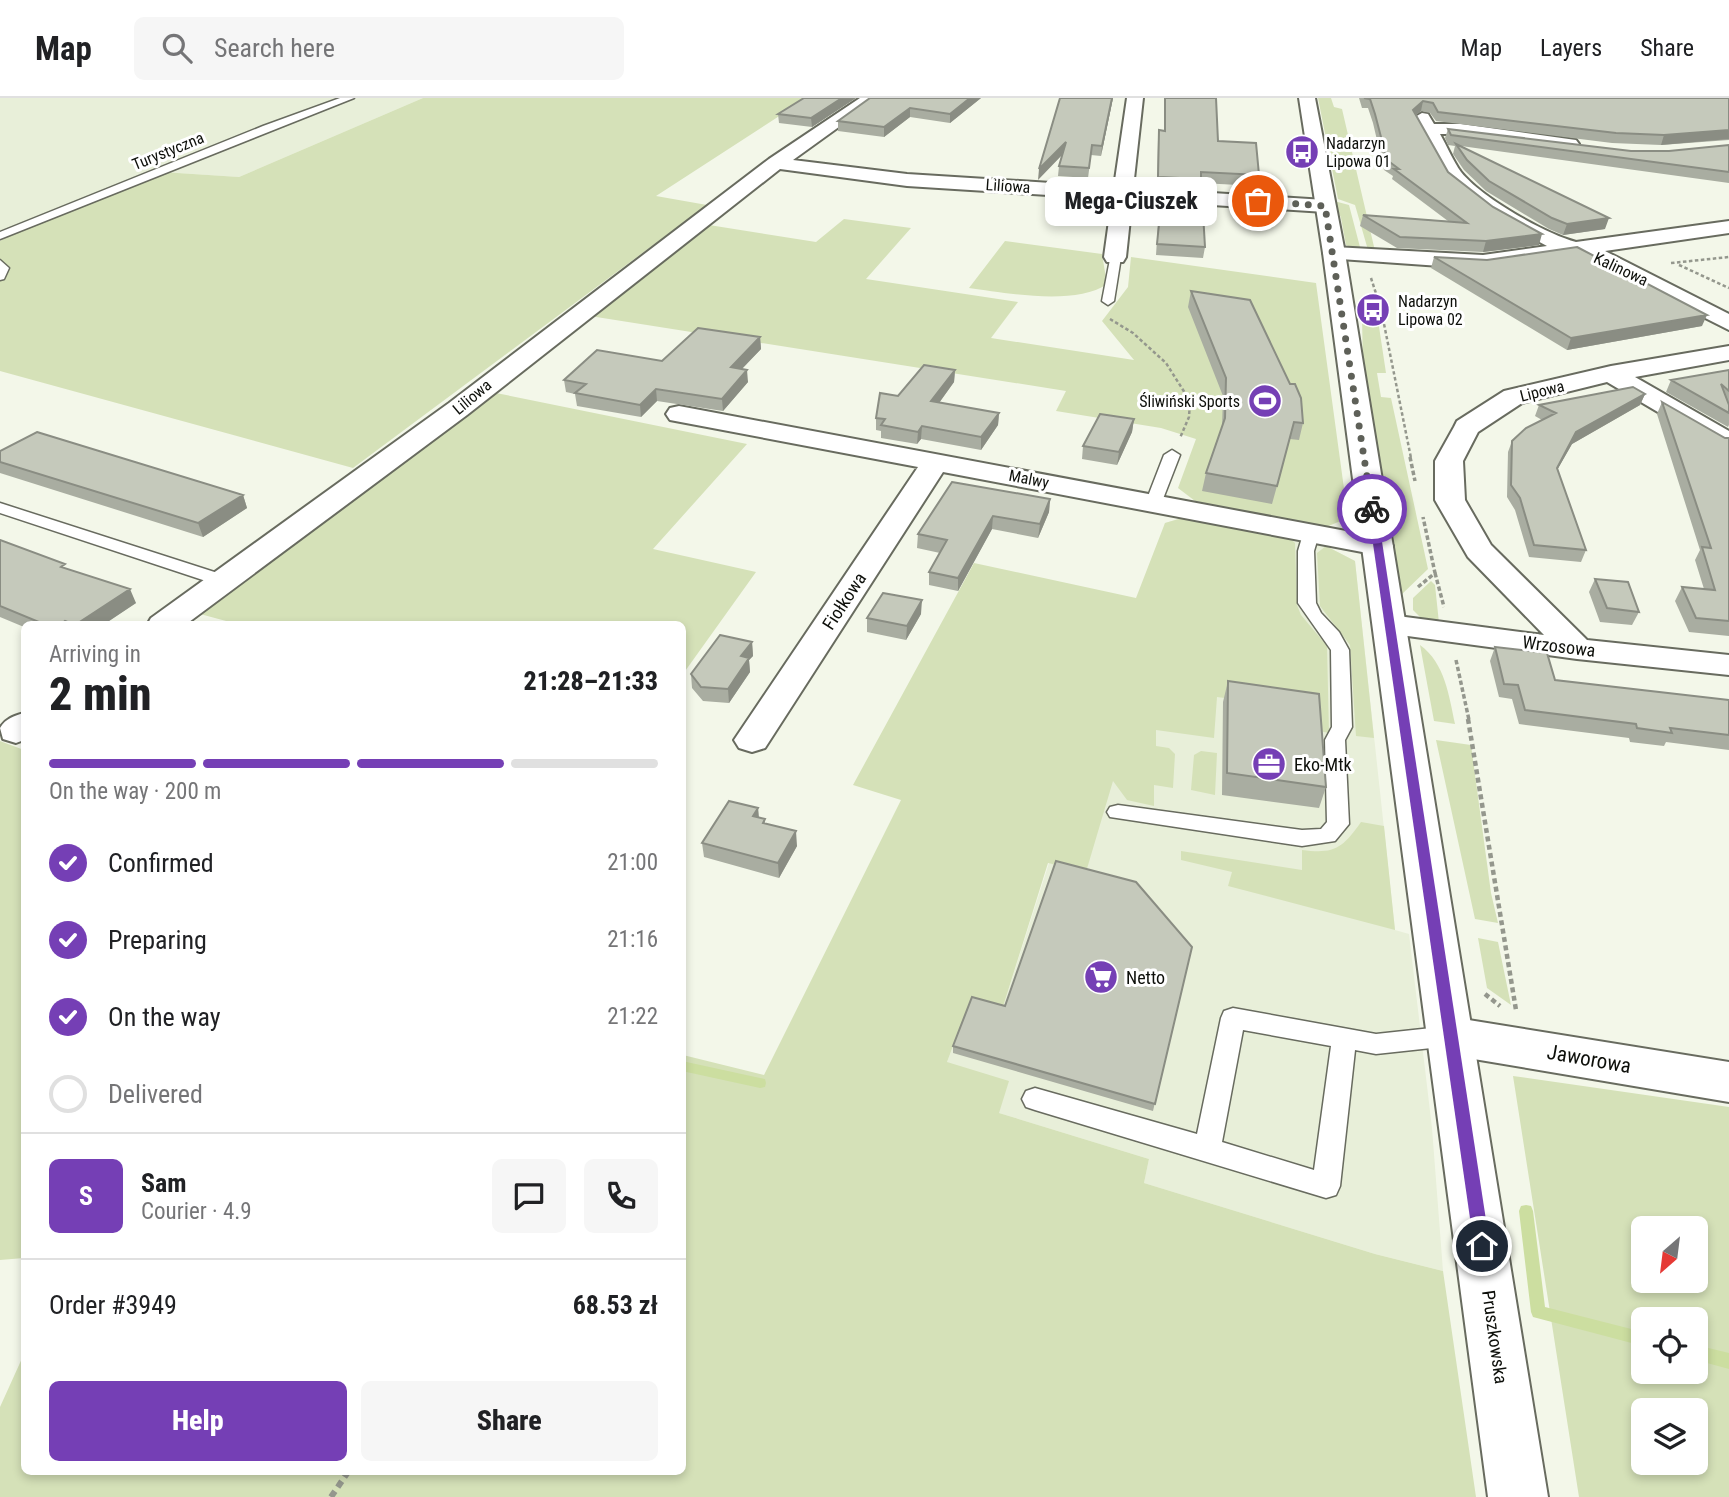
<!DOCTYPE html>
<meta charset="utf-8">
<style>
body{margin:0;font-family:"Roboto Condensed",sans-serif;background:#f6f6f6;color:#202124;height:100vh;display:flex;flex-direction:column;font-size:26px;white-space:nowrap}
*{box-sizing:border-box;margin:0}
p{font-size:23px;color:#757577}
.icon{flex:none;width:38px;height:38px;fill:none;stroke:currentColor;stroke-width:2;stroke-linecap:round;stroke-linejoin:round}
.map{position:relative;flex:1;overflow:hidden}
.panel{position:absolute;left:21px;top:523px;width:665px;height:854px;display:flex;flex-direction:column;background:#fff;border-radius:10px;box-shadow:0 4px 10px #0003}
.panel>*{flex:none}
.needle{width:46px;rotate:208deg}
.buttons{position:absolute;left:1631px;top:1118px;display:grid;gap:14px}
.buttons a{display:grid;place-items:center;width:77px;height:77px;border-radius:10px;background:#fff;box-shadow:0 4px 10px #0003;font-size:35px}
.pin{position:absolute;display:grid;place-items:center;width:60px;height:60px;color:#fff;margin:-30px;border:4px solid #fff;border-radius:50%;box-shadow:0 2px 7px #0007}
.courier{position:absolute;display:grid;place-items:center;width:70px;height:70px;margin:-35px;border:5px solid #753fb5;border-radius:50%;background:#fff;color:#222;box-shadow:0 2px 9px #0007}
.bubble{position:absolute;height:49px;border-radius:10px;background:#fff;box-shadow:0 4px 10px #0003;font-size:23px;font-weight:800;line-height:49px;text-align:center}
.head em{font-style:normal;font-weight:800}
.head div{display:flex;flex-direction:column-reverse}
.head{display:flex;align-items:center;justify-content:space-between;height:119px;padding:0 28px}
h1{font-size:46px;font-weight:800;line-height:52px}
.bar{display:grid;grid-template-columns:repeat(4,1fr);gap:10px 7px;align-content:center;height:84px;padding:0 28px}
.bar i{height:9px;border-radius:5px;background:#e0e0e0}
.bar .active{background:#753fb5}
.bar p{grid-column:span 4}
.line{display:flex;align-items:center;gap:18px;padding:0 28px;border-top:2px solid #e0e0e0}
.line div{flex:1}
.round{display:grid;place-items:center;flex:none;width:74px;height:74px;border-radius:10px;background:#f6f6f6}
ol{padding:0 28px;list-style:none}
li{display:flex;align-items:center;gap:21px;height:77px}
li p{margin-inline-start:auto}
li .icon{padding:7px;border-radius:50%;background:#753fb5;color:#fff;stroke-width:4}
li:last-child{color:#757577}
li i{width:38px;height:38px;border:4px solid #e0e0e0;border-radius:50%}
.primary-button{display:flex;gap:14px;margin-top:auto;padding:14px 28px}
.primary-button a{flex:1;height:80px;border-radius:10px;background:#753fb5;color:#fff;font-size:28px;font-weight:800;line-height:80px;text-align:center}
.primary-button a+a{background:#f6f6f6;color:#202124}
header{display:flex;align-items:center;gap:42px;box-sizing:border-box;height:98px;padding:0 35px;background:#fff;border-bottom:2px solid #e0e0e0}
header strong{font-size:33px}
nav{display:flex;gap:38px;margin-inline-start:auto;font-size:24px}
.search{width:490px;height:63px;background:#f6f6f6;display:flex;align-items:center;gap:18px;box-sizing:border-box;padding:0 24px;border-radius:10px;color:#757577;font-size:26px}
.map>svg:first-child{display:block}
</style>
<header>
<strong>Map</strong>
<div class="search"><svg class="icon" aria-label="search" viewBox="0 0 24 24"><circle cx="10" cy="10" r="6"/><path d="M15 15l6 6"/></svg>Search here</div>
<nav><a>Map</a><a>Layers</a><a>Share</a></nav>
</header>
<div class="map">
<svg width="1729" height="1399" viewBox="0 0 1729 1399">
<rect width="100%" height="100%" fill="#f3f7e9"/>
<!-- built -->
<path fill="#e8efd9" d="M0,0H423L239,79L162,74L38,123L0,143Z
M1182,420L1326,448L1355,463L1395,832L1409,836L1432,1030L1443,1173L1375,1156L1144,1085L1149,1061L999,1015L947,964L970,903L1002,912L1049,765L1086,774L1165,425Z"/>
<!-- green -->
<path fill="#d5e1b8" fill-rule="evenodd" d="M423,0H807L656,98L707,107L353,370L0,273V143L38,123L162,74L239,79Z
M1318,0H1331L1334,9L1342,11L1375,153L1368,152L1355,107L1338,101Z
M1334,103L1349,107L1361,153L1346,147L1341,120Z
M844,121L911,130L866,181L1018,204L991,240L1134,262L1102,223L1128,189L1131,159L1316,185L1348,420L1326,429L1195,403L1178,390L1196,341L1161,330L1056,313L1066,293L590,218L709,127L816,144Z
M1005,143L1102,156L1107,186C1076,208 1005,195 969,190Z
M1362,216L1372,217V222H1378L1386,275H1377L1381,299L1391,300L1428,471L1400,498L1392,425L1363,276Z
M491,294L747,346L653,451L756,474L683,576L682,527H241L200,516Z
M1182,420L1292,442L1295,445L1297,507L1301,517L1327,548L1329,635L1319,633L1316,612L1217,599L1214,640L1156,632V648L1169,650L1175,656L1173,690L1154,687V708L1127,702L1113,683L1086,774L1048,765L1002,912L970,903L947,964L1009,983L999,1015L1149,1061L1144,1085L1375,1156L1443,1173L1476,1399H0V1309L24,1256V1374H682L683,957L764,977L901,702L853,687L974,465L1136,500L1165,425Z
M1326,448L1355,463L1374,640L1356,638L1350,547L1320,508L1317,455Z
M1431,483L1435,487L1439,525L1421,520L1413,512V500Z
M1420,547C1445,565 1449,598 1455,626L1434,623Z
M1436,642L1471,647L1491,795L1498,825L1475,821Z
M0,643L24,652V1160L0,1162Z
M1201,653L1217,655L1215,697L1191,692L1194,657Z
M1361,724L1384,728L1395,832L1228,788L1232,774L1181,762V753L1302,772V752C1334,756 1342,751 1361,724Z
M1478,840L1498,844L1511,907L1487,890Z
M1513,978L1729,1009V1399H1579ZM1696,1130V1183H1643V1130ZM1643,1222H1696V1274H1643ZM1643,1312H1696V1365H1643Z"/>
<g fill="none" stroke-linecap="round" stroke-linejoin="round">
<!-- stream -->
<path fill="#ccdea0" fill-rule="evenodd" d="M682,963L760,980L765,981L766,985L765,989L760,990L682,973Z
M1526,1107L1531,1108L1533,1113L1545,1209L1643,1234V1248L1533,1219L1531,1214L1519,1113L1521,1108Z
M1696,1247L1729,1255V1271L1696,1262Z"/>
<!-- service casing -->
<g stroke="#686b5f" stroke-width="3">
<path id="service" d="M340,0H354L0,141V134L263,28Z
M1111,156L1121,159L1114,203L1108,207L1102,203Z
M0,162L9,170L4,181L0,182Z
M1172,352L1180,357L1161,406L1159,409H1147L1145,406L1164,357Z
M0,405L230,479L233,483L224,488L218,487L0,415Z
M1311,431L1319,436L1314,453L1316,505L1321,515L1339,534L1349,552L1352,629L1345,642L1349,726L1335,743L1302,748L1110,719L1107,714L1110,709L1118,707L1302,732L1321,731L1327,724L1325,642L1332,629L1331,552L1298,505V453L1303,436Z
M1233,910L1376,936L1450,928L1459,931L1463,938L1459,945L1450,948L1376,956L1355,952L1340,1088L1336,1097L1326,1100L1035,1012L1026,1009L1022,1001L1026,993L1035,990L1197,1036L1221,920L1224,913ZM1243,932L1331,948L1314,1072L1222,1044Z"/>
</g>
<!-- minor casing -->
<g stroke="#686b5f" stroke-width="4">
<path id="minor" d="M860,0H879L793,62L907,76L1114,89L1127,0H1143L1133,90L1325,102L1332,104L1335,108L1332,112L1325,114L1132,102L1126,159L1123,164H1107L1104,159L1112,101L907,88L780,71L467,317L185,527H147L151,520L449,305L769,61Z
M1422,15L1428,16L1434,26H1461L1576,42L1579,46L1576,50L1570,51L1461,36H1440C1447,48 1453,63 1461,74C1482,100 1544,135 1576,144L1729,123V135L1605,153L1729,216V232L1594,164L1574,157L1483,171L1326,160L1323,155L1326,150L1334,149L1483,157L1547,148L1491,118L1447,82L1413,20Z
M1729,248V262L1635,279L1729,333V352L1719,350L1607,284L1522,305L1478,334L1463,363L1465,402L1491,447L1587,542L1729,557V577L1577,561L1378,534L1373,527L1378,520L1390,517L1544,537L1468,459L1435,402V363L1454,329L1457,323L1504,293L1611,268Z
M679,308L1378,439L1389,441L1393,448L1389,455L1378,457L943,374L765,650L752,654L739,650L734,642L918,369L670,322L666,316L670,310Z
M24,615V642L16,645L3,641L0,630C6,620 14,618 24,615Z
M1450,919L1729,964V1004L1450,957L1434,951L1427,938L1434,925Z"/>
</g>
<!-- tertiary casing -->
<g stroke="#686b5f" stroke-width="4">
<path id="tertiary" d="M1299,0H1315L1345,155L1548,1399H1488L1323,155Z"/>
</g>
<!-- path-far3 -->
<path stroke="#94978d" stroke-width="2.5" stroke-dasharray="3.5 2.5" stroke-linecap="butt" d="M1671,165L1729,159
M1679,167L1729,190
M1371,180L1381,211L1411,360
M1110,221L1133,235L1166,265L1190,303L1189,319L1180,340"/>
<!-- path-far2 -->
<path stroke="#94978d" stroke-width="3.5" stroke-dasharray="4.5 2.5" stroke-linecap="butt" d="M1410,359L1415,383
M1435,475L1444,509
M1418,489L1435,475L1423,419
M1456,562L1469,622"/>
<!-- path-far1 -->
<path stroke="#94978d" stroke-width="4.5" stroke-dasharray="5 3.5" stroke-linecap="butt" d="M1468,621L1516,912
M1485,896L1500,908"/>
<!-- path -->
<path stroke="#94978d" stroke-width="6" stroke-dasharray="7 5" stroke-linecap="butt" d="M331,1399L348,1374"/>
<!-- service -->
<use href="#service" fill="#fff" fill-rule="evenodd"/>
<!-- minor -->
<use href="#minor" fill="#fff" fill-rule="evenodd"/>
<!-- tertiary -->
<use href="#tertiary" fill="#fff" fill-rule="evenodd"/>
</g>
<!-- wall -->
<path fill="#a9ada1" d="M856,0L812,29L779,25L778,16Z
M870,0H981L950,25L910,19L884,39L838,33V23Z
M1113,0L1101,58L1091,57L1088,80L1058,78L1059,68L1062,56L1038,82Z
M1164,0H1216L1218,43L1259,77L1257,88L1201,85L1199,92L1157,89L1158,42L1159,32L1164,33Z
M1359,0H1729V42L1661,47L1612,45L1436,23L1430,15L1421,13L1416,17L1448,74L1539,147L1483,154L1397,150L1360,128L1363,117L1448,123L1392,81L1393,78L1384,72L1373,25L1368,10H1362Z
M1448,31L1631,53H1669L1729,47V85L1461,48L1605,131L1563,137L1549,131L1486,93L1464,72L1453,56L1455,48L1448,47L1445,40Z
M1158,96L1205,149L1203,160L1156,157L1158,126H1156L1157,106Z
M1434,159L1702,228L1567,252L1431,170Z
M1191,193L1290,286L1303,325L1299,342L1290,341L1272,406L1202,393L1206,375L1222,330L1223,298L1188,209Z
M760,239L761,251L742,271L748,284L723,313L657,303L641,319L577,308L575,296L566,294L564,282L662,263Z
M955,272L954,284L939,305L999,315L998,327L981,352L921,341L917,346L881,340V333L876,332V320L898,298Z
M1729,272V327L1728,329L1666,294L1671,282Z
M1645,296L1640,307L1572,346L1557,372L1586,452L1581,464L1529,459L1515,412L1507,399L1508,354L1512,343L1542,322L1535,318L1539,307Z
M1662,304L1725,340H1729V538L1689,534L1675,503L1682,489L1704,491L1695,462L1700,452L1657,316Z
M1134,321L1132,334L1117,367L1082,361L1083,348Z
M0,353L243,397L247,410L203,439L0,375Z
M1050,401L1049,414L1038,440L992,431L958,493L929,487V474L940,455L917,450L918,436Z
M0,442L67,471L136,505L103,527H24V529L0,519Z
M1595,481L1639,514L1632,527L1600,524L1589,494Z
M921,516L906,542L867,534V520Z
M752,544L753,558L749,562L750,574L729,605L703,603L692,590L691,576Z
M1495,549L1555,582L1729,602V652L1666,644L1664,648L1630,644L1629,640L1519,626L1512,601L1499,599L1490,563Z
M1228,583L1326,689L1319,710L1222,697L1223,604Z
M758,710L759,720L765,721V726L797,748L779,780L704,759L702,745Z
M1192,849L1153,1013L953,955V948Z"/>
<!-- shaded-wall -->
<path fill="#8a8d83" d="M842,0H856L812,29L811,20Z
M970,0H981L950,25V16Z
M1112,0H1113L1101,58L1102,48Z
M1423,3L1421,13L1411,21L1413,12Z
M910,10V19L884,39V29Z
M1729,32V41L1661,47L1664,37Z
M1066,44L1065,54L1038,82L1039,71Z
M1609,120L1605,131L1563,137L1567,126Z
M1542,136L1539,147L1483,154L1486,143Z
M1707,217L1702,228L1567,252L1571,240Z
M760,239L761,251L732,281L731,269Z
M747,272L748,284L723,313L722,301Z
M955,272L954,284L931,316V303Z
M656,291L657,303L641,319L640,307Z
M1645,296L1640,307L1572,346L1552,381L1557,370L1576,334Z
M999,315L998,327L981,352V339Z
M1134,321L1132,334L1117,367L1119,354Z
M922,328L921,341L917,346L918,334Z
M243,397L247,410L203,439L198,425Z
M1050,401L1049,414L1038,440L1040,426Z
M993,418L992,431L958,493V480Z
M130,491L136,505L103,527H75Z
M922,502L921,516L906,542L907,528Z
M752,544L753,558L749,562L750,574L729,605L728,591L741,558Z
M758,710L759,724L753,718Z
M796,733L797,748L779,780L778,765Z"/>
<!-- building -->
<path fill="#c5c9bb" stroke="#8a8d83" stroke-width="2" d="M804,0H842L811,20L778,16Z
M870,0H970L950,16L910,10L884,29L838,23Z
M1060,0H1112L1102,48L1092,47L1089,70L1059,68L1066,44L1039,71Z
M1165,0H1216L1218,43L1256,45L1259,77L1201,74V81L1158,79L1159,32L1165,33Z
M1364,0H1729V32L1664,37L1616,35L1438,14L1433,5L1423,3L1413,12L1448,74L1493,109L1542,136L1486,143L1400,139L1363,117L1467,125L1394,71H1399L1387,62L1375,16L1370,1Z
M1448,31L1631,53H1669L1729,47V74L1451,37Z
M1456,46L1609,120L1567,126L1552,120L1489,83L1467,62Z
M1158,96L1202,98L1205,149L1157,146L1160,116L1158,115Z
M1577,149L1707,217L1571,240L1434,159L1487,162Z
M1191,193L1250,202L1290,286H1295L1301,300L1303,325L1294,324L1277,388L1206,375L1225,320L1226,280Z
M698,230L760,239L731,269L747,272L722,301L656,291L640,307L575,295L586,286L564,282L597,252L662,263Z
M924,267L955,272L931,303L999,315L981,339L922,328L918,334L881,327L885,321L876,320L880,295L898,298Z
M1729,272V293L1721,286L1729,307V315L1671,282Z
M1633,289L1645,296L1576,334L1557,370L1586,452L1534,447L1520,400L1511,387L1512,343L1526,330L1556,315L1539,307Z
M1662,304L1725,340H1729V523L1696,520L1682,489L1715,492L1702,449L1711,450Z
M1100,316L1134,321L1119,354L1083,348Z
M37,334L243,397L198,425L0,364V353Z
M952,384L1050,401L1040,426L993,418L958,480L929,474L947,442L918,436Z
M0,442L65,466L61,469L130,491L75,527L65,523L60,527H46L0,508Z
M1595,481L1628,484L1639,514L1607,510Z
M883,495L922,502L907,528L867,520Z
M196,524L206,527H192Z
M720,537L752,544L741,558L749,560L728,591L701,589L691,576Z
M1495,549L1547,555L1555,582L1729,602V637L1670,630L1672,635L1637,630L1636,626L1525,612L1518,587L1504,586Z
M1228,583L1319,596L1326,689L1227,675Z
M729,703L758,710L753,718L765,721L763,725L796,733L778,765L702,745Z
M1056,763L1136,784L1192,849L1155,1006L953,948L972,899L1005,908Z"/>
<!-- route -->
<path fill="#753fb5" d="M1372,408L1377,411L1490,1148L1487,1153L1482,1155L1476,1153L1474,1148L1368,411Z"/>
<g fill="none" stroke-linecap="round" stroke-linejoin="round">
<!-- done -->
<path stroke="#5e6058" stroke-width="7" stroke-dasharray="0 12.6" d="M1258,103L1325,108L1372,411"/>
</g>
<!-- icons -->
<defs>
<g id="bus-disc" transform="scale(1.75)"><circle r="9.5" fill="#753fb5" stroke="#fff"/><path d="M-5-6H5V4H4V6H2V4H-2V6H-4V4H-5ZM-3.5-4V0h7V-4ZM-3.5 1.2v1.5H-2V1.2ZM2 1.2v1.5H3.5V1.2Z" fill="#fff"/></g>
<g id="stadium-disc" transform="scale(1.75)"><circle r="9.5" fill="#753fb5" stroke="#fff"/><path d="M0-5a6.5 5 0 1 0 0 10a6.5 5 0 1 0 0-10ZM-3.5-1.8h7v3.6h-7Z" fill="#fff"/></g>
<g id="office-disc" transform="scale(1.75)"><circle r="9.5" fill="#753fb5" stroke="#fff"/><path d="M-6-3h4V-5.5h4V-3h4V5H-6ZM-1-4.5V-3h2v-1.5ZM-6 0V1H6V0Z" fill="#fff"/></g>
<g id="supermarket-disc" transform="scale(1.75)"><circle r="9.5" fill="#753fb5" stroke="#fff"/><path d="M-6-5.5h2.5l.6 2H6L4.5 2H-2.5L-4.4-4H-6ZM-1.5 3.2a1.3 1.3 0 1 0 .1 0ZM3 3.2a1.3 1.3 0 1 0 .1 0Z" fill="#fff"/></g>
</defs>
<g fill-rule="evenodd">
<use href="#bus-disc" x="1302" y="54"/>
<use href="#bus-disc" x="1373" y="212"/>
<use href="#stadium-disc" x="1265" y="303"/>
<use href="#office-disc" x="1269" y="666"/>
<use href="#supermarket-disc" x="1101" y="879"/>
</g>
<g text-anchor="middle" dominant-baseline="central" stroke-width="6" stroke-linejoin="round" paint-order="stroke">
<!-- far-poi labels -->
<g font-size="16" fill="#0d0f0a" stroke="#fff" text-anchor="start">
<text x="1326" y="45">Nadarzyn<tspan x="1326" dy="18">Lipowa 01</tspan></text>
<text x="1398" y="203">Nadarzyn<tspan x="1398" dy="18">Lipowa 02</tspan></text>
<text x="1240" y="303" text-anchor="end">Śliwiński Sports</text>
</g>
<!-- far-street labels -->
<g font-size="16" fill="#0d0f0a" stroke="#fff">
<text transform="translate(168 53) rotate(-22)">Turystyczna</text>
<text transform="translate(1008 88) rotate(4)">Liliowa</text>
<text transform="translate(1621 171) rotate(25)">Kalinowa</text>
<text transform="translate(1542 293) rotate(-14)">Lipowa</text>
<text transform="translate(472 299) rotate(-40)">Liliowa</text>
<text transform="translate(1029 381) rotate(11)">Malwy</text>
</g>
<!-- street labels -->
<g font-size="18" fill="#0d0f0a" stroke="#fff">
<text transform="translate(844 503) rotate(-57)">Fiołkowa</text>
<text transform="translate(1559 548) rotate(7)">Wrzosowa</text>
<text transform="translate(1495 1239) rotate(82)">Pruszkowska</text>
</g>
<!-- poi labels -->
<g font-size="18" fill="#0d0f0a" stroke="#fff" text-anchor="start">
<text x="1294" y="666">Eko-Mtk</text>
<text x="1126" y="879">Netto</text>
</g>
<!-- near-street labels -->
<g font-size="21" fill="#0d0f0a" stroke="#fff">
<text transform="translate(1589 961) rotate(10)">Jaworowa</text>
</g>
</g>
</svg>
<div class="buttons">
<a><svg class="needle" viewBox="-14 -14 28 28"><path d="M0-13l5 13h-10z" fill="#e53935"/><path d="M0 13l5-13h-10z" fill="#757577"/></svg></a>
<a><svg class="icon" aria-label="locate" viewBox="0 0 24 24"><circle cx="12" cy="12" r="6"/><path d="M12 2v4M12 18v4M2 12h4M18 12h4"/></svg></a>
<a><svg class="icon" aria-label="layers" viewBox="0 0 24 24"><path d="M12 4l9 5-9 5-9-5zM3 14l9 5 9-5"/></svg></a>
</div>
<div class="pin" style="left:1258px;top:103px;background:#ea580c"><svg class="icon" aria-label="bag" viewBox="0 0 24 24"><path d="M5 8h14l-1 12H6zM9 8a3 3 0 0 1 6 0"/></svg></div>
<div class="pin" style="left:1482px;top:1148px;background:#1f2937"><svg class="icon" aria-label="home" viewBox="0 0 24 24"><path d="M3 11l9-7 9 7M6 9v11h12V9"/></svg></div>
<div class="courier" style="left:1372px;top:411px"><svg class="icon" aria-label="bike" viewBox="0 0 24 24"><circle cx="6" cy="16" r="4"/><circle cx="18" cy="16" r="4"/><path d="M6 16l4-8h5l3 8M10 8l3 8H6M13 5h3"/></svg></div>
<div class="bubble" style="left:1045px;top:79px;width:172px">Mega-Ciuszek</div>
<section class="panel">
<div class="head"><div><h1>2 min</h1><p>Arriving in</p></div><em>21:28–21:33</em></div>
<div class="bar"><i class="active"></i><i class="active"></i><i class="active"></i><i></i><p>On the way · 200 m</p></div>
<ol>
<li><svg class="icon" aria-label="check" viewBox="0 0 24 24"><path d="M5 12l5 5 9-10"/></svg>Confirmed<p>21:00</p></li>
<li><svg class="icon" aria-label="check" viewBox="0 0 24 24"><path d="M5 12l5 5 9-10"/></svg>Preparing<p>21:16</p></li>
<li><svg class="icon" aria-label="check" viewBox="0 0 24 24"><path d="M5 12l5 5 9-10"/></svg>On the way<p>21:22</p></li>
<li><i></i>Delivered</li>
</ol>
<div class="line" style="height:126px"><b class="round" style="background:#753fb5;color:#fff">S</b><div><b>Sam</b><p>Courier · 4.9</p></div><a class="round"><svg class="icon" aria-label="chat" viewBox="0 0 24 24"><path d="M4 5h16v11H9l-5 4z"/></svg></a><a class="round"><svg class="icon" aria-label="phone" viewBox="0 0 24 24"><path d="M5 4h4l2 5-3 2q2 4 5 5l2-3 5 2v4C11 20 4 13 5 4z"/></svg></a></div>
<div class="line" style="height:91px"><div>Order #3949</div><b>68.53 zł</b></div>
<div class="primary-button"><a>Help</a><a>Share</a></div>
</section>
</div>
